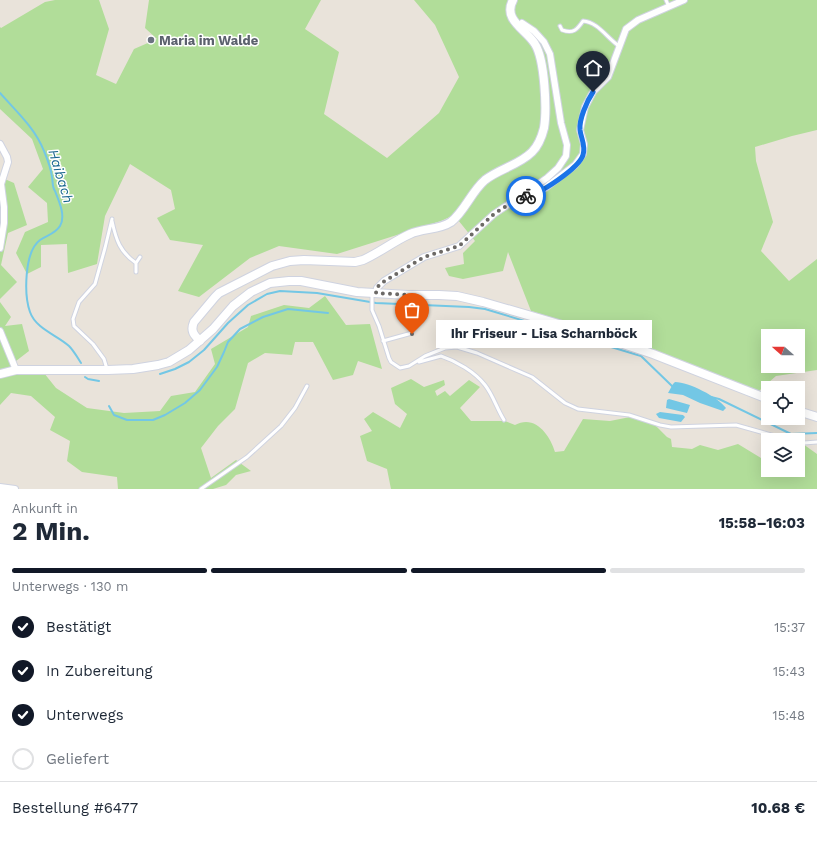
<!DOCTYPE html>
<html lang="de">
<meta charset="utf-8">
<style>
body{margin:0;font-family:"Work Sans",sans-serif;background:#f6f6f7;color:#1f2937;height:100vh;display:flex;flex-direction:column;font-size:15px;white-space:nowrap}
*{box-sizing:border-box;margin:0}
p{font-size:13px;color:#747a83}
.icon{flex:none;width:22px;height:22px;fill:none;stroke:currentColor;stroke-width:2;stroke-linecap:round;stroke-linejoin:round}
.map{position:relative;height:489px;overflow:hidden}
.side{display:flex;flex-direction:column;background:#fff;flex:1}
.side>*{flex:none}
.needle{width:26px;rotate:291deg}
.controls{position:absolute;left:761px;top:329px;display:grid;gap:8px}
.controls a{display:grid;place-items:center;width:44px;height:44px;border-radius:0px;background:#fff;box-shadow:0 4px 16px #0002;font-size:20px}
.pin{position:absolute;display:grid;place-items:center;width:34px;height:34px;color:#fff;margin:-41px -17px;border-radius:50% 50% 50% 0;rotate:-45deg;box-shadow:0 0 4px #0007}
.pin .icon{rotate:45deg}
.courier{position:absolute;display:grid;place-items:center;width:40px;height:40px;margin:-20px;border:3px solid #1a73e8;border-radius:50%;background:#fff;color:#222;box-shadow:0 1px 5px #0007}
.bubble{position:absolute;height:28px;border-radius:0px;background:#fff;box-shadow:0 4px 16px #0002;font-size:13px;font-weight:700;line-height:28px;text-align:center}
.head em{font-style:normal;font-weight:700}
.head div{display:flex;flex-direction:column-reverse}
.head{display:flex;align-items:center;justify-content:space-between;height:68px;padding:0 12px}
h1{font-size:26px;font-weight:700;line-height:30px}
.bar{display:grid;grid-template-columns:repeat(4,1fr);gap:6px 4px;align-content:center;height:48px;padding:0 12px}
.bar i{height:5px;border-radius:3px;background:#e0e1e3}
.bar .current{background:#111827}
.bar p{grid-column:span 4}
.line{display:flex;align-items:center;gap:10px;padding:0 12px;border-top:1px solid #e0e1e3}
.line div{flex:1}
ol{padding:0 12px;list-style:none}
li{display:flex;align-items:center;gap:12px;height:44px}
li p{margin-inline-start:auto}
li .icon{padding:4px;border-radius:50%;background:#111827;color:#fff;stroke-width:4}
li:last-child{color:#747a83}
li i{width:22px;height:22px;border:2px solid #e0e1e3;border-radius:50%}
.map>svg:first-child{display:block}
</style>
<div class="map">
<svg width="817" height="489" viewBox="0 0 817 489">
<rect width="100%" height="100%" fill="#e9e3da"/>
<!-- green -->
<path fill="#b1dd99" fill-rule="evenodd" d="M55,0H99L109,29L96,75L116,84L134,49L157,39L145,28L149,0H321L305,29L339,52L324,114L387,158L439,113L459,77L435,25L414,0H817V130L792,136L755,147L756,161L773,222L761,251L789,281L817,259V370L776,376L759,391L595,331L531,311L508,252L503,271L463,279L449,276L445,268L464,264L463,253L475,241L454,215L441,221L337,254L279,246L250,258L199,297L178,291L203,245L170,240L157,218L175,209L171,190L130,164L105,216L97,264L68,273L67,244L41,245V267L27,274L16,253L25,232L48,222L47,203L28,187L43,169L32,139L0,109V27L1,28L45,2ZM768,336H798V366H768Z
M0,177L14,183L27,225L8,233L1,265L17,282L0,299Z
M325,296L346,325L370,324L382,369L358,361L353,375L333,380L313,342H295L292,355L265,353L248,363L235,409L218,426L201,448L211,478L236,460L251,471L236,475L226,485L213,489H118L117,477L82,472L67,461L70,441L50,430L55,417L31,396L11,393L0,405V302L11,317L5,326L22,324L29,351L16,361L13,373H44L56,388L87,408L124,413L160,411L171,396L195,392L215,364L211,349L248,327L251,316L284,305L309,308Z
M411,379L424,387L444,380L445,385L435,391L437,396L445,391L450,396L469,380L480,387L460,408L471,421H505L515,425C535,414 550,435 555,452L564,451L583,419L610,421L630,417L654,424L667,437L671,439L672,447L692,449L700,445L718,450L738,444L761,458L768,460V470H798V444H803L817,454V489H391L387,469L367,461L360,436L372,431L364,419L373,412L400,428L407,414L395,404L391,388Z"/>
<!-- water -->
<path fill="#73c7e5" d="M675,382C689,382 718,397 726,408L723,411L700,403L683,395L668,393L673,384Z
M669,399L690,405L687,413L666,408L667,400Z
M660,412L683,415L685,417L681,422L659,418L656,414Z"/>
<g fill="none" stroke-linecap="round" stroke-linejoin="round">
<!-- stream -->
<path stroke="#73c7e5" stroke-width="2" d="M0,93C16,111 35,128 44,151C47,158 51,168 52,177C53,182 52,187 55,191C59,201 66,216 60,226C55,234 47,235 40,240C24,252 24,295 30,312C36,329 57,335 69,346C74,351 77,357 81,363
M160,374L175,369L189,362L204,350L228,323L248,305L267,294L280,291L317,293L376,303L469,307L485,309L641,356L672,386H674
M85,377L88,379L99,381
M711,397L719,399L791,434L817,433
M109,406L114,415L127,420H153L165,415L185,403L200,390L217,367L224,352L228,342L240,329L263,317L288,309L328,313"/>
<!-- service casing -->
<g stroke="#cfd3e0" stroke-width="5">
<path id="service" d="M666,0L669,7
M560,26L562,30C573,34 577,30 583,21C598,22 607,38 619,46
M112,221C116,240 120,252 136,263V272
M136,263L140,257
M372,294V310L379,326L389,358L391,362L400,368L409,366L425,356L445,348L457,347L477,353L532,377L565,403L578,409L629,415L660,425L671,427L736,425L789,440
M383,341L412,333L407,310L408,295
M419,362L441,356C456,361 475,372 485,385C493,395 497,409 504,420
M107,369L104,359L93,344L74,326L73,319L79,302L95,284L105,248L112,219
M798,442L804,443L817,442
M201,489L247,457L281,426L295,408L307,386"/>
</g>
<!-- minor casing -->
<g stroke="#cfd3e0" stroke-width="8">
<path id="minor" d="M519,27L522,23L534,31L544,42L550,54L561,123L567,145L566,156L558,168L547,178L521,196
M0,144L7,157L8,162L1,184L4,207V223L0,248
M376,293L377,288L384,281L424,257L459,246L494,214L503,208L520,197L532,195L545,188L575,165L583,154L584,144L580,130L585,107L593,92L608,77L626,29L638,20L684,0
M0,331L16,370
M0,487L15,489"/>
</g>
<!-- secondary casing -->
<g stroke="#cfd3e0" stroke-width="10">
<path id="secondary" d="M200,341C194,335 190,331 194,322L215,297L219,293L272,266L290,261L304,260L355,262L363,260C379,253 394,241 410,234C423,228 439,230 451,222C465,211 471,192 485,180C499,169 519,165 532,152C538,146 542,136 544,128C547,110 545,60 535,44C527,30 502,20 513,0
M0,374L16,370H108L133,369L158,365L169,362L189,350L213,329L233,306L251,292L270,283L289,281H301L357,292L408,295H439L457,296L483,302L593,334L653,354L768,399
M798,411L817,417"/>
</g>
<!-- service -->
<use href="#service" stroke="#fff" stroke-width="3"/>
<!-- minor -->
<use href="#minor" stroke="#fff" stroke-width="6"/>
<!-- secondary -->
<use href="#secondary" stroke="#fff" stroke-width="8"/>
</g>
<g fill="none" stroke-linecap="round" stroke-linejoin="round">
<!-- done -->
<path stroke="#6c6966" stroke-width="4" stroke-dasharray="0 7.2" d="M412,334L407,310L408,295L376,293L377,288L380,284L424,257L459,246L494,214L520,197L526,196"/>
<!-- route -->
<path stroke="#1a73e8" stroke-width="5" d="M526,196C539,195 579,168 583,155C586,146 581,138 580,130C579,119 587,101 593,92"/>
</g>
<!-- markers -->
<circle fill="#6b7280" stroke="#fff" stroke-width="1.5" cx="151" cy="40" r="4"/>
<g text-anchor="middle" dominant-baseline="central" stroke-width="3" stroke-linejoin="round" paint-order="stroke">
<!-- worship labels -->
<g font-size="13" font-weight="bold" fill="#5b616d" stroke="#fff" text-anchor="start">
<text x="159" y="40">Maria im Walde</text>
</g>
<!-- water labels -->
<g font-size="14" font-style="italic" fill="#16658d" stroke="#fff">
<text transform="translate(61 176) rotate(73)">Haibach</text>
</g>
</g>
</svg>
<div class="controls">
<a><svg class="needle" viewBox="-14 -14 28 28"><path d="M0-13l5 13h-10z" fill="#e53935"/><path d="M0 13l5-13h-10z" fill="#747a83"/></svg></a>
<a><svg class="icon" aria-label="locate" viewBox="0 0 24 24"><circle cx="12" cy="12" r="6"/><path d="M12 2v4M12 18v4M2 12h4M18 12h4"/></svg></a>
<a><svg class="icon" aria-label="layers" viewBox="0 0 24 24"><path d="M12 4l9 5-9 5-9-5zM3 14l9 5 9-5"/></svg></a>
</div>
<div class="pin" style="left:412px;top:334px;background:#ea580c"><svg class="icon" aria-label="bag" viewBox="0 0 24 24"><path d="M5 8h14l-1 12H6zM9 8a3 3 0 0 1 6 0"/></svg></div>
<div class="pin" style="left:593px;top:92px;background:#1f2937"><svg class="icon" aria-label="home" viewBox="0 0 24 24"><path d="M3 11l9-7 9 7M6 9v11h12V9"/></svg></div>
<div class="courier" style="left:526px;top:196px"><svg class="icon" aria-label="bike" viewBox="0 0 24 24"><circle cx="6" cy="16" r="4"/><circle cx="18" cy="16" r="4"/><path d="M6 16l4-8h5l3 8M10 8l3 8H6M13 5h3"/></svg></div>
<div class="bubble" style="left:436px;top:320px;width:216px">Ihr Friseur - Lisa Scharnböck</div>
</div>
<section class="side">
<div class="head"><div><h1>2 Min.</h1><p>Ankunft in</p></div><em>15:58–16:03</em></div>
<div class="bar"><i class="current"></i><i class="current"></i><i class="current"></i><i></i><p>Unterwegs · 130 m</p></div>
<ol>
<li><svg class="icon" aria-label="check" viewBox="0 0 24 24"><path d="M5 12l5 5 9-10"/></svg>Bestätigt<p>15:37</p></li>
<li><svg class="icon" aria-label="check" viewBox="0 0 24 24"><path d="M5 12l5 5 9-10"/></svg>In Zubereitung<p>15:43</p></li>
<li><svg class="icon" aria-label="check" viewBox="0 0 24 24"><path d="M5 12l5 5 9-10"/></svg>Unterwegs<p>15:48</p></li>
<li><i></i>Geliefert</li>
</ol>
<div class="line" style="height:52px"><div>Bestellung #6477</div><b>10.68 €</b></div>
</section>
